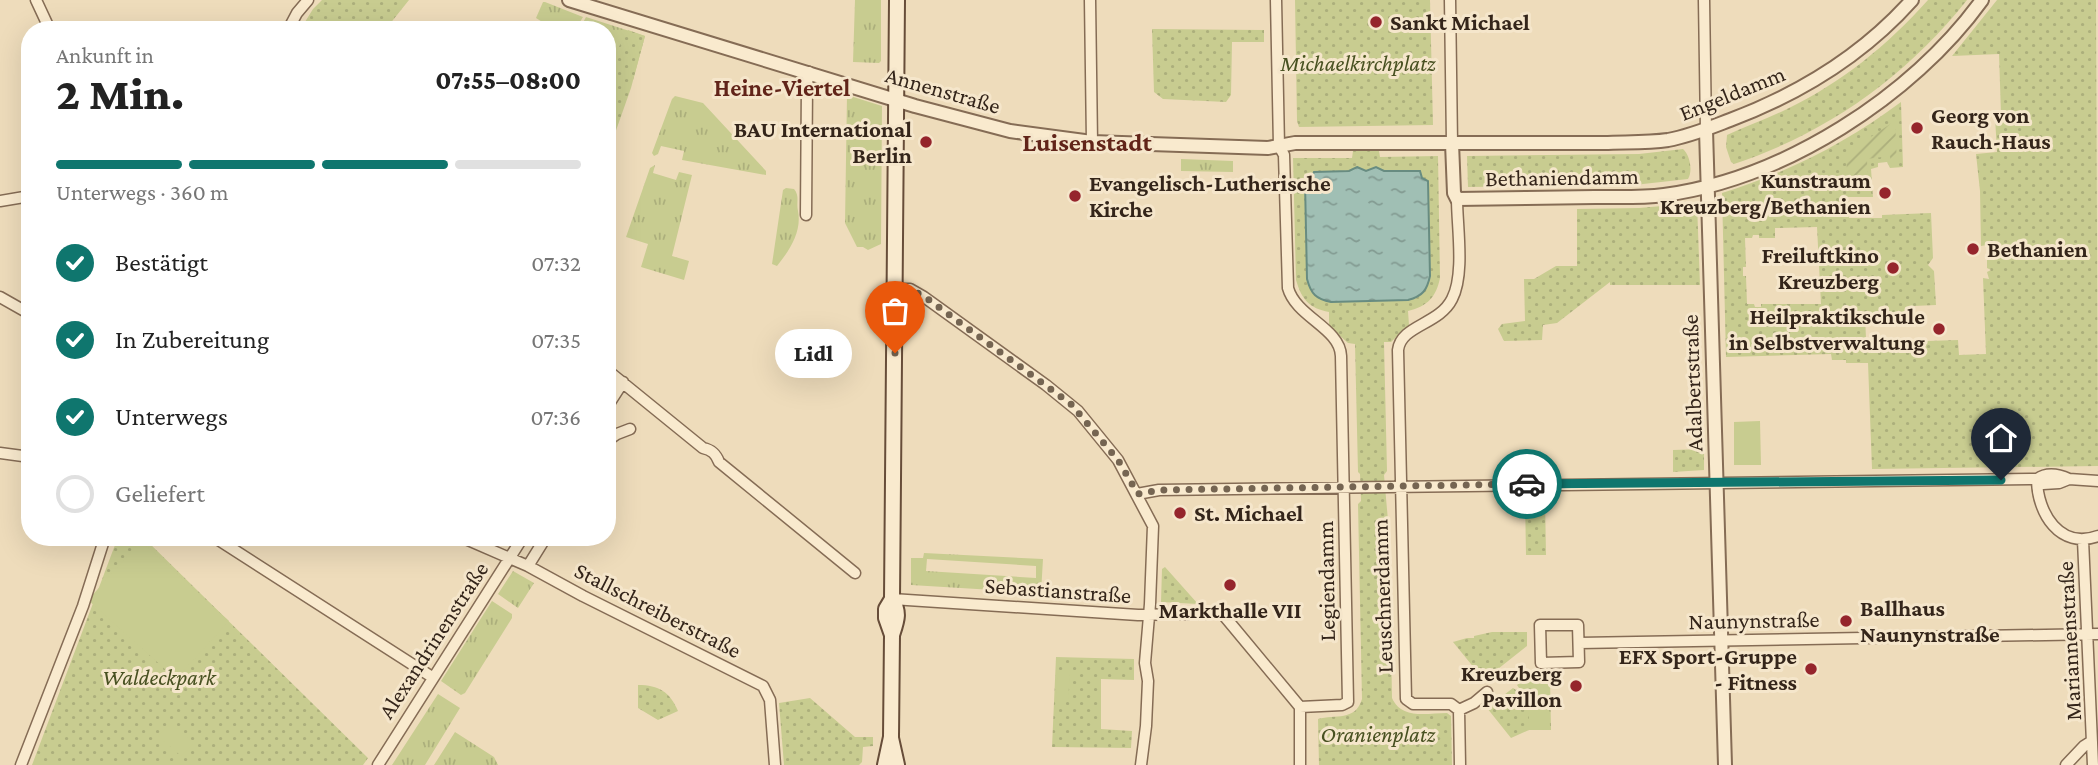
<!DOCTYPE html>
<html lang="de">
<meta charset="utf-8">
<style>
body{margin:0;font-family:"Crimson Pro",serif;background:#f6f6f6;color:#222;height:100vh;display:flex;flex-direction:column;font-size:26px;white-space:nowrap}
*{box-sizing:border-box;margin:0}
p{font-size:23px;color:#767676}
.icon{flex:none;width:38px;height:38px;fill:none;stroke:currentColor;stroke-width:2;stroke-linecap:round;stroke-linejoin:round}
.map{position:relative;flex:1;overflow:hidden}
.side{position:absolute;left:21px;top:21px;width:595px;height:525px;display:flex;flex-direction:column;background:#fff;border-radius:28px;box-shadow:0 7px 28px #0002}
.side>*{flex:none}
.pin{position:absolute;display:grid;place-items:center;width:60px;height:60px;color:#fff;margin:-72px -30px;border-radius:50% 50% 50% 0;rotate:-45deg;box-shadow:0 0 7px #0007}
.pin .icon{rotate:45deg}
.courier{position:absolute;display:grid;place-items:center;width:70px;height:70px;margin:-35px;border:5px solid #0f766e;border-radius:50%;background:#fff;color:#222;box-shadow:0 2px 9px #0007}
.bubble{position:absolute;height:49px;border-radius:24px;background:#fff;box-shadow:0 7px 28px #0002;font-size:23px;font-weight:800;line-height:49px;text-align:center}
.summary em{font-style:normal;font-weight:800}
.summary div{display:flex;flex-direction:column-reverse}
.summary{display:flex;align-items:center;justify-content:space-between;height:119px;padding:0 35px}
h1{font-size:46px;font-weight:800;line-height:52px}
.bar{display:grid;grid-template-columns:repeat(4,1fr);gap:10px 7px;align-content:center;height:84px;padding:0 35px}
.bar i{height:9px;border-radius:5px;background:#e0e0e0}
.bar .active{background:#0f766e}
.bar p{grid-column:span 4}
ol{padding:0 35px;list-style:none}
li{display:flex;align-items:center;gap:21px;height:77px}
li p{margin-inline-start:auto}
li .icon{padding:7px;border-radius:50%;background:#0f766e;color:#fff;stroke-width:4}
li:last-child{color:#767676}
li i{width:38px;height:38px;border:4px solid #e0e0e0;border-radius:50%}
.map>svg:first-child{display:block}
</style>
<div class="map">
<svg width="2098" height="765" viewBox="0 0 2098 765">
<defs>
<pattern id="grass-tufts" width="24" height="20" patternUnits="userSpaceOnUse" patternTransform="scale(1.75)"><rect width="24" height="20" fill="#c8cc90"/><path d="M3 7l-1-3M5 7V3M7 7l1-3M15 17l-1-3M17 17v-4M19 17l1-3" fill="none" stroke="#acaf7c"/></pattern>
<pattern id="park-dots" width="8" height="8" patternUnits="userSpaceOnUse" patternTransform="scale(1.75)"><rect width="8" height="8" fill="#c8cc90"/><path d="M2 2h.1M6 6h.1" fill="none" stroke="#acaf7c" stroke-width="1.8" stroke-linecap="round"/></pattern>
<pattern id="garden-furrows" width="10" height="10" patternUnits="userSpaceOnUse" patternTransform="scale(1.75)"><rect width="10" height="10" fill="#c8cc90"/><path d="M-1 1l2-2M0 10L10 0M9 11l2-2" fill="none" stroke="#acaf7c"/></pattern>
<pattern id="water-ripples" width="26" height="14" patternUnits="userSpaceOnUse" patternTransform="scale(1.75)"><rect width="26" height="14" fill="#a0bfb4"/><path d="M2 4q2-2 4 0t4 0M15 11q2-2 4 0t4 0" fill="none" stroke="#839b92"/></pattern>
</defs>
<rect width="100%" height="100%" fill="#eedcbb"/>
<!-- grass -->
<path fill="url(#grass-tufts)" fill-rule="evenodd" d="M855,0H881V61L879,63L853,62Z
M543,2H545L583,17L575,30H555L536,18Z
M586,17L645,36L633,80L607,64V30H579Z
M847,95L882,106L881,244L868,250L863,247H857L845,223Z
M675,96L703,103L766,171V175L682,160L684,151L661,146L658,154L654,156L652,153L672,99Z
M1181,159L1233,161V172L1181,171Z
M655,165L653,173L676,180L679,172L692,175L672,256L689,261L684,280L641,267L648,244L626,237L650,168Z
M786,188L794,189C800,196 796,202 798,211C802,231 790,250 777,266L772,264L783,190Z
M924,553L1043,559L1041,593L911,585V558H923ZM927,559L1036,566V578L926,571Z
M513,571L534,583L518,608L498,594Z
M492,601L512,614V618L465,693L461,695L441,681Z
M438,694L460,708L425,765H392Z
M455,732L494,757L498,765H434Z"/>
<!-- park -->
<path fill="url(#park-dots)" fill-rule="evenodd" d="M322,0H409L385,30H300L313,9Z
M1295,0H1430L1433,125L1299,127L1297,121Z
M1928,0H1967C1906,77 1827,133 1734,164L1731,162L1726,147L1727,135C1746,126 1767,119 1787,109C1841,83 1888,45 1928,0Z
M1997,0H2096L2098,466L1872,469L1868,363H1846V360H1832L1831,354L1726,357L1722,193C1787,173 1846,143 1901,102L1903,167L1890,168L1887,162L1878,163V167L1871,169L1873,197H1848L1849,218H1882V215L1931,213L1933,258L1928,265L1934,271L1936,305L1914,306V317L1890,318L1889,313L1865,316L1866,338L1868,343L1958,340L1959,355L1986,354L1983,278L1989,279L1987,272L1991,270L1987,268V256L1990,255L1987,251V245L1981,246L1980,191L1976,154L1997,152L1995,117L2001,114L1999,54L1952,56ZM1817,227L1821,304H1761V307H1755L1754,304H1747L1746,276H1743V267H1746L1745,238H1752L1753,235H1759V238H1775V228Z
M1152,29L1264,30V42H1232L1231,95L1226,102L1163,99L1154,92Z
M628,30L645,36L631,88L607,156V69Z
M1683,149C1690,155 1693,171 1688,179L1634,185L1468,187L1467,156L1639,154Z
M1353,151H1379L1380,157L1438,156L1440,278C1436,297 1428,306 1408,311L1409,325L1391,342H1384L1387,471L1384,475L1389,532L1392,698C1402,720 1427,713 1447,713L1451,716L1452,765H1319L1318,719C1335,714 1355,722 1362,699L1358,504L1361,501L1360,474L1358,472L1355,344L1348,343L1329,326V312C1309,308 1302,300 1296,280L1293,158H1352ZM1357,167L1366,171L1376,167L1384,171H1420L1422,178L1428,181L1430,276C1427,290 1423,296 1408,300L1331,302L1307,279L1305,182L1312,178L1314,172L1349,171Z
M1697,203L1700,285H1610V282L1557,323L1543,325L1542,340L1504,341L1498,329L1502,324L1525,321L1524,279H1534L1556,266H1577V209L1639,208Z
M1704,449V470L1673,472V450Z
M1545,497L1546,555H1526L1525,498Z
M118,537H143L368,758L363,765H32Z
M1165,567L1198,604L1161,602L1162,569Z
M1492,632H1527V646L1484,680L1453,642L1467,638H1474V636Z
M1056,657L1134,659V680L1101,679V729L1132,731L1131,748L1052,747Z
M1528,676H1550L1551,730H1529L1511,738L1487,708L1513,688L1516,690L1519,688L1517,685Z
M638,685C659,685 670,692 678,711L658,720L638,708Z
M810,698L855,737H873V746L863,747L862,762L859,765H784L779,703Z"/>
<!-- garden -->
<path fill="url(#garden-furrows)" d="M1895,121L1897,164H1891L1890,156L1867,159L1868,189L1848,190L1846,153Z"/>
<!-- pitch -->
<path fill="#c8cc90" d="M1760,421L1761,465H1734V422Z
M1984,422H2003L2004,453L1986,454Z
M141,541L229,621L176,679L88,600Z
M1058,671L1070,672L1068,701L1056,700Z
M1545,682V689H1548L1550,726H1529L1528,690H1531V683Z
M171,723L194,743L181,756L158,736Z"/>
<!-- water -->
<path fill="url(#water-ripples)" stroke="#688c81" stroke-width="2" d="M1357,167L1366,171L1376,167L1384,171H1420L1422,178L1428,181L1430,276C1427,290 1423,296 1408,300L1331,302C1316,299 1311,294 1307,279L1305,182L1311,178L1314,172L1349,171Z"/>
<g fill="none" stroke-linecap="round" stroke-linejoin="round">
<!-- minor casing -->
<g stroke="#856c55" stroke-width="13">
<path id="minor" d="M36,0L50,30
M1090,0L1092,142
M1276,0L1279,146L1284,155L1288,288C1296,317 1340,328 1341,356L1348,702L1342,705L1300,707
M1450,0L1452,143
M1704,0L1706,130
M288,30L297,13L308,0
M1457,199C1457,227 1465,274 1452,299C1439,325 1401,325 1398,350L1406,699L1413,704H1451L1459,710L1460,765
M0,201L30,196
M806,215L807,83L809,72
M895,289H910L924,297L1046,385L1078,411L1118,460L1153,526L1150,604L1145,663L1148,681L1146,726L1141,765
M0,297L30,314
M607,370L703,448C712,450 716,454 719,462L855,573
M607,407L623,382
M607,441L617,434L630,429
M0,453L30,457
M2037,479C2037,513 2060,550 2098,536
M2037,479C2047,472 2058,474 2069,479
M1137,494L1159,490L2030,479H2037L2043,484L2059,483L2069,479L2098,481
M214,537L432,677
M461,537L528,566L583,596L763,686L770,700L775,765
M2083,540L2093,765
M528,566L546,537
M892,599L1138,615C1166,613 1194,617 1221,612L1300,707
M1540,625H1578L1579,662L1541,663Z
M1579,643L2098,634
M1300,707V765
M1459,710L1474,703L1487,692
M21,765L83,606L105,537
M378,765L523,537
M2066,765L2084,746L2092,741"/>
</g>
<!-- tertiary casing -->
<g stroke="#856c55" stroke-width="16">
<path id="tertiary" d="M569,0L915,106L1010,131L1092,142L1268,148L1295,143H1604C1625,142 1647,143 1668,140C1690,136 1709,128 1730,120C1799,94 1862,56 1912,0
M1706,130L1725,765
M1452,143L1454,193L1457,199C1503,198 1549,198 1595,197C1618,197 1641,198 1664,195C1783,179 1912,97 1982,0"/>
</g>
<!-- secondary casing -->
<g stroke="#674d39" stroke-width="18">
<path id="secondary" d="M892,635C897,620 900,613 892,599
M891,738L897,765
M885,765L891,737L892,635L886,618V609L892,599L897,0"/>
</g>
<!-- minor -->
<use href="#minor" stroke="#f9eace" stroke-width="10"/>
<!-- tertiary -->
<use href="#tertiary" stroke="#f9eace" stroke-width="12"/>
<!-- secondary -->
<use href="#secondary" stroke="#f9eace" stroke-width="14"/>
</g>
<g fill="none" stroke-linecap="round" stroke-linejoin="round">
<!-- done -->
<path stroke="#756552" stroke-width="7" stroke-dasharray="0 12.6" d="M895,353V289H910L925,297L1071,404L1118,460L1138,494L1159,490L1527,484"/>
<!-- route -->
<path stroke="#0f766e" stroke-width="9" d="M1527,484L2001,480"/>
</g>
<!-- markers -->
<g fill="#95252c" stroke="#f5e6cb" stroke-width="2.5">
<circle cx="1376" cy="22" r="7"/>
<circle cx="1917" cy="128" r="7"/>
<circle cx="926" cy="142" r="7"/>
<circle cx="1885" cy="193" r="7"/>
<circle cx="1075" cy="196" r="7"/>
<circle cx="1973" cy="249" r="7"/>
<circle cx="1893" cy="268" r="7"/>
<circle cx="1939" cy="329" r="7"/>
<circle cx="1180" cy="513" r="7"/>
<circle cx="1230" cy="585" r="7"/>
<circle cx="1846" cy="621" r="7"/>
<circle cx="1811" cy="669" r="7"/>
<circle cx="1576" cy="686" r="7"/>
</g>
<g text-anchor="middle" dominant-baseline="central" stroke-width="6" stroke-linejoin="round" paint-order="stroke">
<!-- poi labels -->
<g font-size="23" font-weight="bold" fill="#34251a" stroke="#f5e6cb" text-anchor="start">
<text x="1390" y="22">Sankt Michael</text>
<text x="1931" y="115">Georg von<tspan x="1931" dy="26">Rauch-Haus</tspan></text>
<text x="912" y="129" text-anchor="end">BAU International<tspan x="912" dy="26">Berlin</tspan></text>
<text x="1871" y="180" text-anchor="end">Kunstraum<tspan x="1871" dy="26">Kreuzberg/Bethanien</tspan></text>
<text x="1089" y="183">Evangelisch-Lutherische<tspan x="1089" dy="26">Kirche</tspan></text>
<text x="1987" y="249">Bethanien</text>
<text x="1879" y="255" text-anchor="end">Freiluftkino<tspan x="1879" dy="26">Kreuzberg</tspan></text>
<text x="1925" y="316" text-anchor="end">Heilpraktikschule<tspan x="1925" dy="26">in Selbstverwaltung</tspan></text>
<text x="1194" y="513">St. Michael</text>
<text x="1860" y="608">Ballhaus<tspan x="1860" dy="26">Naunynstraße</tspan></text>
<text x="1230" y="610" text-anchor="middle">Markthalle VII</text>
<text x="1797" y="656" text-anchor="end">EFX Sport-Gruppe<tspan x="1797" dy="26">- Fitness</tspan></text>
<text x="1562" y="673" text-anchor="end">Kreuzberg<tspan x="1562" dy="26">Pavillon</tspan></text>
</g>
<!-- park labels -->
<g font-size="23" font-style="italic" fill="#485121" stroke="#f5e6cb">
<text x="1358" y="63">Michaelkirchplatz</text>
<text x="159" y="677">Waldeckpark</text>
<text x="1378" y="734">Oranienplatz</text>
</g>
<!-- street labels -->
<g font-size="23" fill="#34251a" stroke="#f5e6cb">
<text transform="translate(943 90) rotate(16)">Annenstraße</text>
<text transform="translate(1732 93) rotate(-22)">Engeldamm</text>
<text transform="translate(1562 177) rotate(-1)">Bethaniendamm</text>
<text transform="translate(1692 383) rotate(-92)">Adalbertstraße</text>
<text transform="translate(1326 581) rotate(-91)">Legiendamm</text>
<text transform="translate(1058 590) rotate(4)">Sebastianstraße</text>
<text transform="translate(1382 596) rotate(-92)">Leuschnerdamm</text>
<text transform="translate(658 610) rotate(27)">Stallschreiberstraße</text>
<text transform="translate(1754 620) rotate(-1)">Naunynstraße</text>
<text transform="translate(433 640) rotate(-57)">Alexandrinenstraße</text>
<text transform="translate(2069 641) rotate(-93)">Mariannenstraße</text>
</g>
<!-- neighbourhood labels -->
<g font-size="24" font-weight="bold" fill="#612419" stroke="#f5e6cb">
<text x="782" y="87">Heine-Viertel</text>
</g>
<!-- quarter labels -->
<g font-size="26" font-weight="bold" fill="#612419" stroke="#f5e6cb">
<text x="1087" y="142">Luisenstadt</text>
</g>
</g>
</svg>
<div class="pin" style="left:895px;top:353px;background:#ea580c"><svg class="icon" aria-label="bag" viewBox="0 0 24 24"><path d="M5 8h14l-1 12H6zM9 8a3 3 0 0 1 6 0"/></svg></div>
<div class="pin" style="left:2001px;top:480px;background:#1f2937"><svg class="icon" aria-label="home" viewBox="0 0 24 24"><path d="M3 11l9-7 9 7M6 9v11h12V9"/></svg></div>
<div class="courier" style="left:1527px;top:484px"><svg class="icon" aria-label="car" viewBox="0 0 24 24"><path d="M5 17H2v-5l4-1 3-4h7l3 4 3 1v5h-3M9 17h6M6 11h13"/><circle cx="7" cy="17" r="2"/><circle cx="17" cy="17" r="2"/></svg></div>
<div class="bubble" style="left:775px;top:329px;width:77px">Lidl</div>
<section class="side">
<div class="summary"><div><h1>2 Min.</h1><p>Ankunft in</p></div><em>07:55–08:00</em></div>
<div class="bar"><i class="active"></i><i class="active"></i><i class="active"></i><i></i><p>Unterwegs · 360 m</p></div>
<ol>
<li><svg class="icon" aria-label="check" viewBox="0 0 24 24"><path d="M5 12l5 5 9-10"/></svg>Bestätigt<p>07:32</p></li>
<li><svg class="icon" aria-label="check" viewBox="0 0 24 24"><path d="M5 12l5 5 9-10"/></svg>In Zubereitung<p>07:35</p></li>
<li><svg class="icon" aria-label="check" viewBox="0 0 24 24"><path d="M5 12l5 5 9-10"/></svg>Unterwegs<p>07:36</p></li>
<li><i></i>Geliefert</li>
</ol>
</section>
</div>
